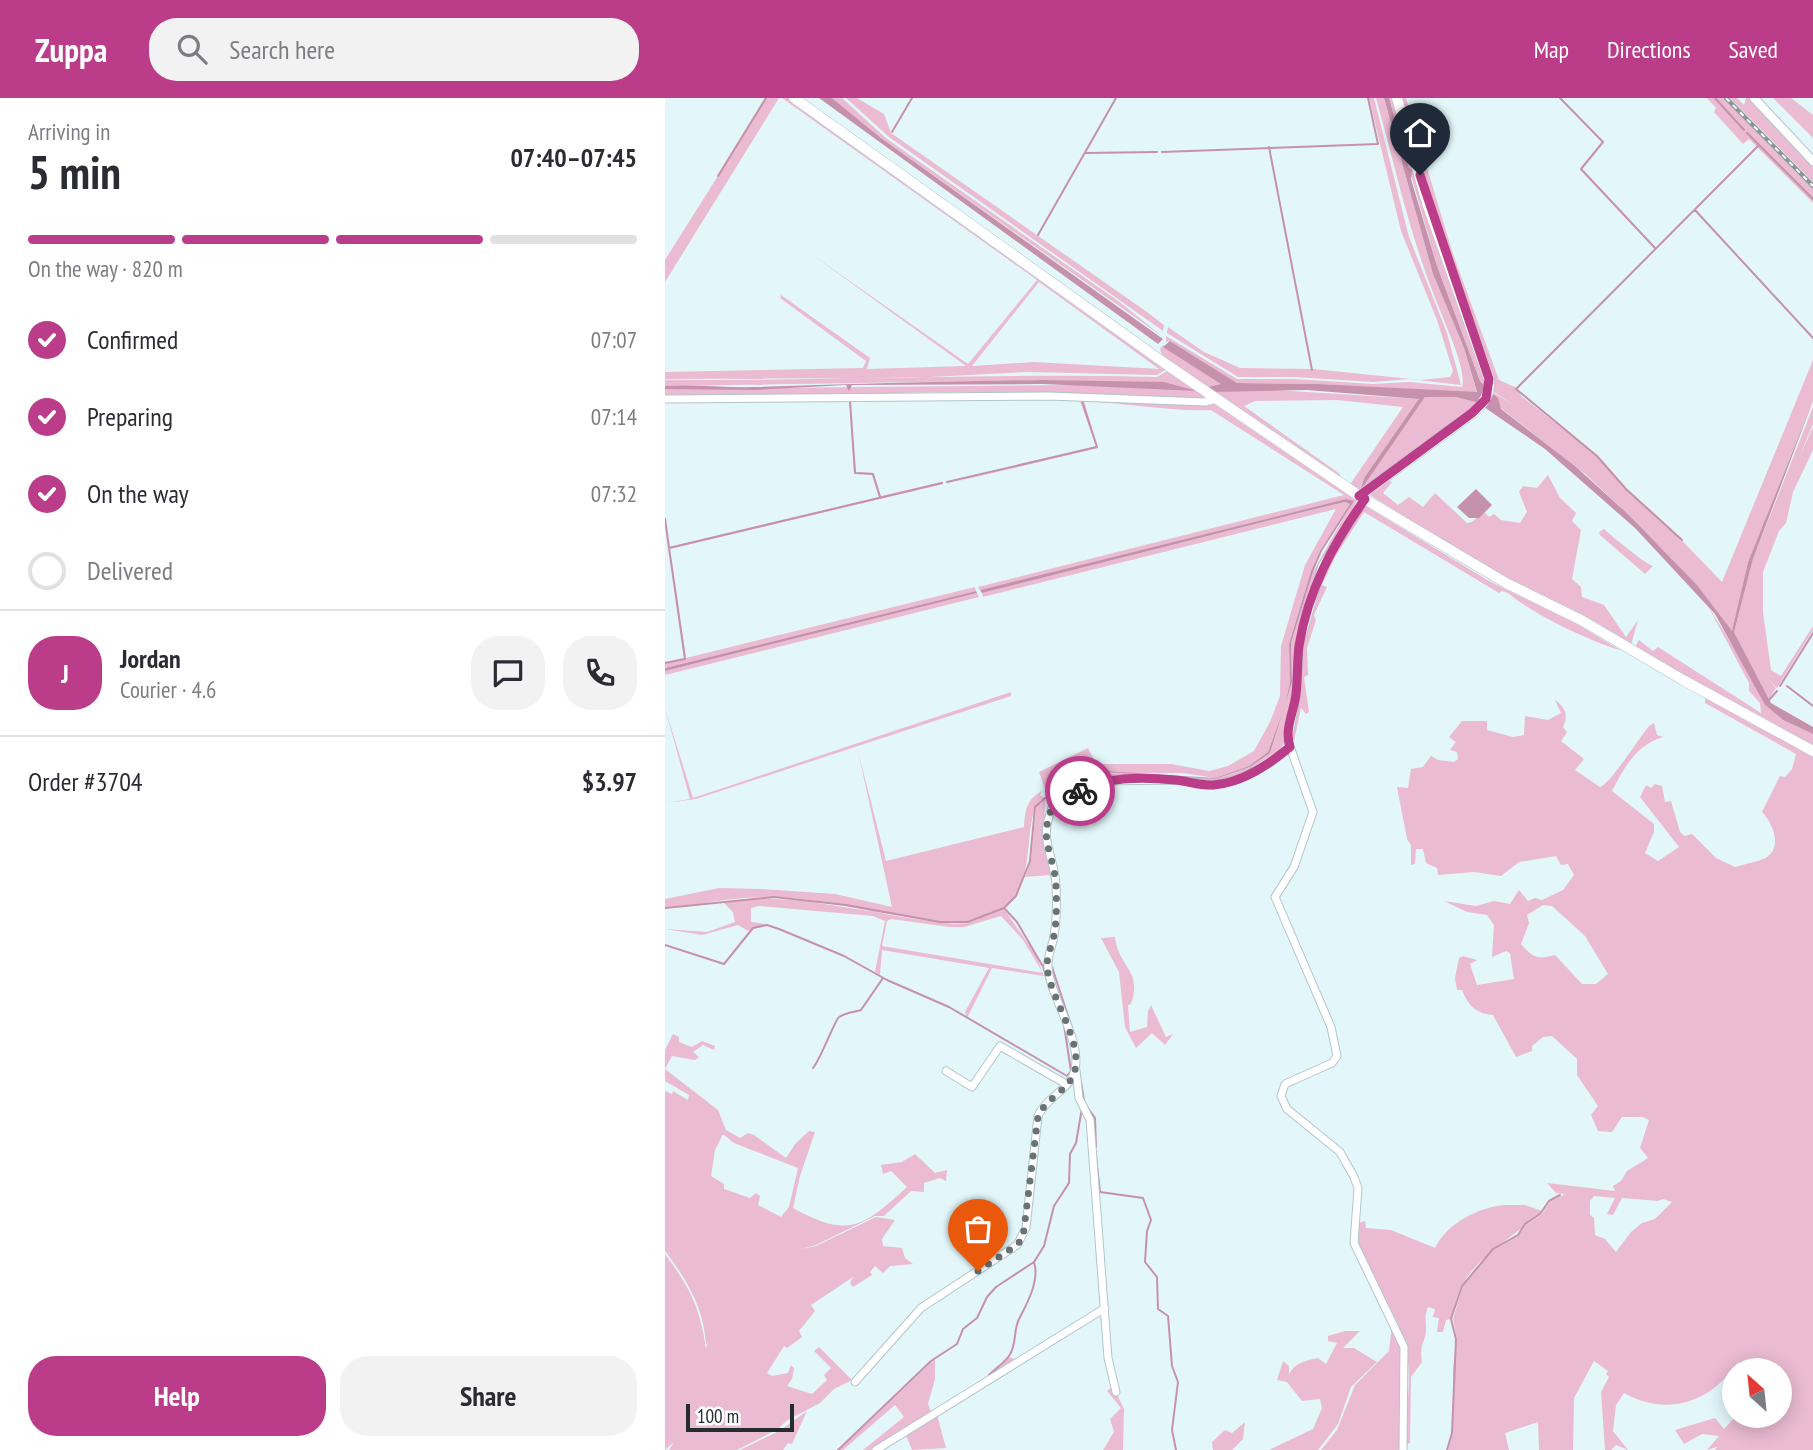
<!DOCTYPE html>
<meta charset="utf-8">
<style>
body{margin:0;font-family:"PT Sans Narrow",sans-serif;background:#f2f2f3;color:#2b2b33;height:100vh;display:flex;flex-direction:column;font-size:26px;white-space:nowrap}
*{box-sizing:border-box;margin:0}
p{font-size:23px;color:#7c7c81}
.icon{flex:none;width:38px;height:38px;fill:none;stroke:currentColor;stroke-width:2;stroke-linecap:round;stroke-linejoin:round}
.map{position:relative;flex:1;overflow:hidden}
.side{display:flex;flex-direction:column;background:#fff;width:665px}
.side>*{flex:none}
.needle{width:46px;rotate:333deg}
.buttons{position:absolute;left:1057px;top:1260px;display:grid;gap:14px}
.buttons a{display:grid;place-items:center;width:70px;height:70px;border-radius:50%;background:#fff;box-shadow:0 4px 18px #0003;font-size:35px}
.scale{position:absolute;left:21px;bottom:18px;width:108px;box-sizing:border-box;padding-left:7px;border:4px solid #242c2d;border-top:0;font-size:19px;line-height:24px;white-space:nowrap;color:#242c2d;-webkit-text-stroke:5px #fff;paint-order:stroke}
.pin{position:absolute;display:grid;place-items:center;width:60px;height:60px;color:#fff;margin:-72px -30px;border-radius:50% 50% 50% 0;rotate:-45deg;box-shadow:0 0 7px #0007}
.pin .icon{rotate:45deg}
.courier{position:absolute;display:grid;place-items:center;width:70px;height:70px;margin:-35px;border:5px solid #bb3d8a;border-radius:50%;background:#fff;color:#222;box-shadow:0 2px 9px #0007}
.overview em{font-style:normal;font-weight:700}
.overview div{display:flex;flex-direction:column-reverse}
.overview{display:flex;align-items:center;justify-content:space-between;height:119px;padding:0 28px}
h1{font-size:46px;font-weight:700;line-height:52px}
.bar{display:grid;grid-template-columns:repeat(4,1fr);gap:10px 7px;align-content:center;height:84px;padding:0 28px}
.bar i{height:9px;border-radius:5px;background:#e1e1e2}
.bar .on{background:#bb3d8a}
.bar p{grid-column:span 4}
.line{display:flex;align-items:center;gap:18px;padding:0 28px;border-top:2px solid #e1e1e2}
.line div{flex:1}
.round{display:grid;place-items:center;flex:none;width:74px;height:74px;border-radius:28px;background:#f2f2f3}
ol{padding:0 28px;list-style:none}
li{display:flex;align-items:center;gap:21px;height:77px}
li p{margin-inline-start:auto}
li .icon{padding:7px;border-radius:50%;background:#bb3d8a;color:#fff;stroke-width:4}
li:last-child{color:#7c7c81}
li i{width:38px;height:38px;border:4px solid #e1e1e2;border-radius:50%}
.button{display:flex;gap:14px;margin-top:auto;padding:14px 28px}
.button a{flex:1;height:80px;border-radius:28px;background:#bb3d8a;color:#fff;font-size:28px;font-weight:700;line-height:80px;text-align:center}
.button a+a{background:#f2f2f3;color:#2b2b33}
header{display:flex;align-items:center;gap:42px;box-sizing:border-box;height:98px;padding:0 35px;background:#bb3d8a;color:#fff}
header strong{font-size:33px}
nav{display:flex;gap:38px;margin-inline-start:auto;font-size:24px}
.search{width:490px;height:63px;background:#f2f2f3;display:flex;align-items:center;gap:18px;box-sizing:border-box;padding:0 24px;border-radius:28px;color:#7c7c81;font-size:26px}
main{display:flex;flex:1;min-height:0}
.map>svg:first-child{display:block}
</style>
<header>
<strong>Zuppa</strong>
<div class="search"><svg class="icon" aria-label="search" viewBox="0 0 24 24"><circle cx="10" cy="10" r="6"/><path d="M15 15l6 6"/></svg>Search here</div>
<nav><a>Map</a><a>Directions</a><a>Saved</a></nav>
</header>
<main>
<section class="side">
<div class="overview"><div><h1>5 min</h1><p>Arriving in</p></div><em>07:40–07:45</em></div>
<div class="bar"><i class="on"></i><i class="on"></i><i class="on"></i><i></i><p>On the way · 820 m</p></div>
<ol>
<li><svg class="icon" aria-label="check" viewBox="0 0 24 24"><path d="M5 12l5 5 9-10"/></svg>Confirmed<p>07:07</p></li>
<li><svg class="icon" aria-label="check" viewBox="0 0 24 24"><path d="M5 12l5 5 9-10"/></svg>Preparing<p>07:14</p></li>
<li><svg class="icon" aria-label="check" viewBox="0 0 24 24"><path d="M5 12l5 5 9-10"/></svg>On the way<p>07:32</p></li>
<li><i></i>Delivered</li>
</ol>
<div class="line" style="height:126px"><b class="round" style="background:#bb3d8a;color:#fff">J</b><div><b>Jordan</b><p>Courier · 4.6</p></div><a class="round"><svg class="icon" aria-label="chat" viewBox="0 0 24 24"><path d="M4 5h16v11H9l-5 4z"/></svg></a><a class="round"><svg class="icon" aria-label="phone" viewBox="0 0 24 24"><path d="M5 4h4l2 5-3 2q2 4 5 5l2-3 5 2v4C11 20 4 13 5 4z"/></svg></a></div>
<div class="line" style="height:91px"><div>Order #3704</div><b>$3.97</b></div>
<div class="button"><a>Help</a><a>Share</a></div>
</section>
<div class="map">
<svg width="1148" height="1352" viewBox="0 0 1148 1352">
<rect width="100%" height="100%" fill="#e3f7fa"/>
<!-- green -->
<path fill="#eabbd2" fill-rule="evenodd" d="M102,0H114L0,184V162Z
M117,0H125L502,271L492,277L362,274L245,280L0,281V274L198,270L201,263L115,200L116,197L205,260L202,271L301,268L142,153L303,266L372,182ZM374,184L494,271L369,264L307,268Z
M167,0H177L222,41L456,205L498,239L216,40Z
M181,0H192L219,16L226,35L482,214L499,227L498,233L224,39Z
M704,0H709L744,139L782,235L796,287L744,281L708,284L629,279H573L502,235L503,229L539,254L575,270L648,271L756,282L785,279L788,273L772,222L736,133Z
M711,0H719L768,176L799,250L812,295L653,286L572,285L505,243L501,244V238L572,281H629L708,286L744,284L797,289C802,272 781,229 775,212C746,143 731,72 711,0Z
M724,0H729L765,124L822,290L815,283L772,168Z
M736,0H741L788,156L834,282L852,290L856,298L932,358L961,391L1001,426L1057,484L1148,262V303L1083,464L1067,534L1032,487L965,418L919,375L833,308L828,294L848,307L828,293L770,120Z
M1042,0H1058L1148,91V105L1084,41L1078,46L1049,14L1051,10Z
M1065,0H1072L1079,7L1081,0H1085L1148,69V84Z
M1108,0H1126L1148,17V40Z
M498,247L557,286L543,289L497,257L495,251Z
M504,272L539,297L538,301L289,294L0,299V291L506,286L378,282L0,288V282C164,283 328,275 492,279Z
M593,291L755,301L699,380L695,392L760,299H791L814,305L697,394L684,388L738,309L672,302L590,303L579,308L675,376V381L548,294Z
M184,299L191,374L208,375L216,398L277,384L278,386L5,451L21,560L310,489L311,493L0,570V564L19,560L0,412L5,449L214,399L207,377L189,374Z
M303,299L548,305L692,403L668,445L644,506L631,592L620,644L615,652L571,680L548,685L433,681L389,705L383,700L426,677L454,675C425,671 407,684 382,697L374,674L423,650L430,664L438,666H506L544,673L563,668L589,653L605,624L615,598L616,548L640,467L671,411L318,499L317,495L634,415L680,404L686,406L655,453L646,473L624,546L625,584L620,607L603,654L584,668L550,680L518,675H462L550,681L585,669L605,655L627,584L626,545L648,474L688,403L681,401L315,492L313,489L679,397L546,312C510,314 458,305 419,303L433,350L281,386L431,348L415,303Z
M1148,309V326L1134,360L1148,329V352L1128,394L1121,425L1114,433L1098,474V514L1106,572L1116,578L1148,528V532L1112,590L1101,579L1111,590L1104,601L1069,534L1088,461Z
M883,377L895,400L911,415L907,423L916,432L907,481L916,489L917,499L939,507L961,539L973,522L966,547L849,487L705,397L722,382L727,384L718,395L733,407L744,399L758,409L770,395L802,425L807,424L819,414L824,419L829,416L836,422L855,425L862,414L854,394L858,388L872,390Z
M699,407L824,483L912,526L955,552C924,543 869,517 843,495L837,493L834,495L699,414L670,459L657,487L662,489L649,517L651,522L642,550L643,577L639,579L644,614L641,616L636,610L629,643L626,642L635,598L637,544L658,475Z
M939,431C949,440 979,465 988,468L980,476L935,437L934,434Z
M312,495L314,499L0,577V573Z
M1043,508L1084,574L1100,607L1118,622L1148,636V650L970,549L974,542L988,553L993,549L1096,615L1095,605L1084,593V585Z
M346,594V598L31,701L0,705L25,701L0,610L28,700Z
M1040,599L1148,659V1352H1050L1052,1349L1042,1352L1054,1338L1037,1336L1019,1346L1010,1332L1050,1320L1059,1331L1071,1318H1115V1272H1078L1073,1264C1046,1305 1001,1319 959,1295L951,1307L948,1333L963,1352L951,1347L946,1352H940L936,1294L944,1279L941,1276L943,1273L929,1263L909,1300L908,1352H874L873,1324L840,1335L844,1352H783L788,1335V1271L792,1241L788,1221L798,1188L829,1151L853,1138L861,1127L876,1117L885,1104L900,1096L891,1095L882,1085L950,1093L948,1088L956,1083L962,1073L983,1060L975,1050L984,1022L978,1019H957L947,1034L933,1033L926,1017L933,1008L912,977V961L887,938L878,939L867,948V953L851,959L828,917C812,916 803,908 797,892H792L790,880L794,860L798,858L812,862L805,866L812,887L849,881L845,855L841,853L827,859L829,827L822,817L802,814L779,803L811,808L829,803L845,806L854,792L863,803L870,800L877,802L898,792L909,777L903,766L896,767L891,758L854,764L836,778L809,774L773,777L772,770L761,765L758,751H751L750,766L746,767V747L742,741L732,689L743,690L746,671L758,669L766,658L773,662L789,664L793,661L792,654L785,652L791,644L784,639L797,623H822V632L848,639L859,637L860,618L883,622L896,615L890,602C900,609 904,618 898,629L902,634L896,643L919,661L910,672L935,689C946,685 974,640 984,628L989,625L992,637L998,639C971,647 959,670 947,693L989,726V734L980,755L993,763L1014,749L975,699L981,687L986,690L990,686L997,688L1000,704L1006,703L1015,734L1020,738L1027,736L1051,760L1070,769C1079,766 1094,764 1102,759C1118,748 1107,724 1097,714L1115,678L1120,679L1127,671L1131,656L1040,605ZM878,807L887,808L920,838L943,876L931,886H917L890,857C872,862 867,859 856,846L864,825L862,817ZM929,1098L950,1100L942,1116L948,1117L957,1100L993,1103L998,1101L1007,1104L990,1121L977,1125L966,1134L951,1154L940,1141L930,1137L929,1120L925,1117V1103Z
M193,653L221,763L359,729C360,714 361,701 377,693L375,697L379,700C354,715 376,783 338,810C325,819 303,825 287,824C229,823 167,800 107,799C71,798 36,807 0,809V801L54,790L96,791L170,796L227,809Z
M380,701L379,750L388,783L384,777L360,779L366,763L371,709Z
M92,800L139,803L289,826L304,825L339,811L371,857L379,878L327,870L302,920L300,914L324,870L217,852L215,877L210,874L220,823L208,818L94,808L86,810V824L102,826L83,833L73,827L37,837L0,831L42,834L70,824L68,814L58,804ZM336,818L358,842L378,875L217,848L222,823L226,821L284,829H299Z
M450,839C453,869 478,872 466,906L463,907L465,934L482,929L483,913L486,907L501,939L508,936L500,947L487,935L471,950L460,929L454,874L436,840Z
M8,936L14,939V944L27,949L37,943L50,948L49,952L38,947L28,954L34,959L30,962L7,958L0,971L53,1012L61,1032L75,1040L83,1035L89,1037L121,1060L130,1046L144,1033L150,1034L135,1078L128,1110C184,1141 198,1129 242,1089L226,1073L218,1076L216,1067L237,1064L250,1056L270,1075L282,1072L281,1083L275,1080L259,1085V1094L246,1093L219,1118H210L151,1147L135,1151L151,1148L211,1119L230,1122L217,1141L218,1148L237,1150L240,1160L248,1166L225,1168L218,1175L210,1168L205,1174L207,1177L188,1189L185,1185L188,1179L146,1207L150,1213L134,1233L137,1239L122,1250L119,1248L102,1275L107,1278L123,1275L126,1267L129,1270L127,1281L122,1288L147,1296L162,1282L159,1277L166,1270L149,1253L154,1249L187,1282L169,1291L155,1305L121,1323L113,1331L72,1352H4L9,1344L0,1352V1156C25,1190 35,1209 41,1251L43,1243L41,1247C39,1210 22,1182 0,1153V993L7,996L8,993L23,1002L24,997L0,983V952ZM58,1036L69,1045L133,1070L124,1109L116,1119L93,1107L95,1098L91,1095L85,1100L59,1091V1086L46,1078L50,1052Z
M840,1107H860L877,1113C851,1138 818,1153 798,1185C791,1196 791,1210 786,1221L781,1222L778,1234H772L774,1220L768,1219L770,1211L763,1209C759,1219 761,1221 761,1231C761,1244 754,1245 757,1264L746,1279L745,1345L740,1346C741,1313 749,1271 738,1239C725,1199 693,1170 691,1126L700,1123L701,1130L726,1132L770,1150C782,1125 814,1109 840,1107Z
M727,1226L737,1254L735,1352H656L672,1332L690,1287L724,1253Z
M680,1233H695L678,1250H689L712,1264L686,1289L673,1326L653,1352H604L648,1331L657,1310L655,1301L637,1303L622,1284L612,1282L618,1263L624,1268V1276C630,1265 639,1263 653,1260L661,1266L672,1245L663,1243V1238Z
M344,1259L352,1262L207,1352H198L239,1319L230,1307L178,1352H174L270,1261V1281L263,1306L266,1314L324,1277Z
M448,1288L459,1311L458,1352H438L449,1334L445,1321L456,1310L442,1293Z
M142,1313L127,1346L123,1345L118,1352H75L114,1333Z
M272,1317L281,1350L247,1352L241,1337Z
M580,1324L578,1341L567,1352H548L547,1344L560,1332L567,1335Z"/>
<!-- water -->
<path fill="#c691ac" d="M154,0H167L216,40L498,241L493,246Z
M719,0H724L744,70L747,72L746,81L772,168L815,283L822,290L814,305L791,299H760L695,393L699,380L754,301L642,292L548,294L543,289L556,286L498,249L505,243L572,285L653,286L812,294L799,250L768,176Z
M378,282L499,284L532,293L378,286L187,287L184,293L181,287L90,292L0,291V288C30,286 60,290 91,289C187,286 282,283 378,282Z
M828,296L833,300L836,311L910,368L965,418L1032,487L1067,533L1083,464L1148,303L1088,461L1069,534L1106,605L1148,629V636L1118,622L1100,607L1050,516L970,430L880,351L819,309Z
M811,391L827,407L814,420H804L792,409Z
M681,401L689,403L657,453L648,474L626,545L627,584L605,655L585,669L550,681L438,674L422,678L420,676L438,673L550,680L584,668L603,654L620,607L625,584L624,546L646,473L655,453L685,406L680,404L634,415L317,495L315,492Z
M311,493L312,495L0,573V570Z"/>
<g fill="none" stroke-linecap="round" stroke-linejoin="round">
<!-- stream -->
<path stroke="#c691ac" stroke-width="2" d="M895,0L938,44L916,71L990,150
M1050,0L1079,32
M227,34L247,0
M1082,35L1148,101
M604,49L647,272
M497,54L713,46L703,0
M421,55L492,54
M53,78L101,0
M1030,112L1148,240
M373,137L451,0
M185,303L190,375L208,376L215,399
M282,384L432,349L417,303
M0,421L4,450L277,385
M1017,442L961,391L932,358L851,291L1094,47
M0,565L20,561L4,450
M1115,588L1148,535
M1122,588L1148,608
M1104,602L1112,593
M0,810L109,799L181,807L275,824H303L339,810L351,798L365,763L370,709L380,700
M339,810L352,824L377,867H382
M0,847L59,866L88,830L102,827L114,831L179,858L222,882L284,909L402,978L406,973L399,927
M378,868L385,893
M387,869L407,930
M148,970C156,960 170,922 174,919C180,915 189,914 196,912L218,880
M416,984L419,1002
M420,1006L430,1020L431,1049
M431,1058L435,1094L478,1100L486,1122L482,1133L480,1164L492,1179L493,1211L503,1218L507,1268L513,1284L507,1332L511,1352
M324,1277C330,1271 339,1265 344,1258C352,1247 348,1233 354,1221C362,1206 375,1182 369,1164
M173,1352L266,1263L292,1246L298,1231L312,1220L322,1199L331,1189L369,1164L379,1148L389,1108L404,1085L405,1056L411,1045L417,1010
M782,1352L787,1335L791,1241L786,1221L797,1188L828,1151L853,1137L860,1126L875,1116L884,1103L895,1097"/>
<!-- minor casing -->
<g stroke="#b2c6c9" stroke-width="9">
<path id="minor" d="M0,301L384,298L540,304L552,301
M700,401L657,468L634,549L631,599L623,643L648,714L629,769L610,799L666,929L672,958L667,965L620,986L616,998L622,1011L675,1054L689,1079L693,1090L689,1145L739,1249L738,1352
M411,972L414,1000L425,1022L443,1260L451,1294
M281,973L307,989L335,948L401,986
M190,1284L256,1210L352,1147L361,1130L373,1018C381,999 406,991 410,972C417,941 384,898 383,868C382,858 388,847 389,837C392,824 392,790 390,778C385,749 375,740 387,710L425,687L440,683L511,682L548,687L574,681L605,665L625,649
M211,1352L440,1210"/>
</g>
<!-- tertiary casing -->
<g stroke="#b2c6c9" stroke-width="10">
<path id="tertiary" d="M1089,0L1148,63"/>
</g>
<!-- secondary casing -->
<g stroke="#b2c6c9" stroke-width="11">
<path id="secondary" d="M129,0L505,269L693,397L841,485L918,523L1018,582L1148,653
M694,398L808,315C819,305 825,297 824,281L762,105L732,0"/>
</g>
<!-- minor -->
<use href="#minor" stroke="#fff" stroke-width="7"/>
<!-- tertiary -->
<use href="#tertiary" stroke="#fff" stroke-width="8"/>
<!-- secondary -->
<use href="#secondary" stroke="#fff" stroke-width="10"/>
<!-- rail casing -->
<g stroke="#899799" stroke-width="4.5">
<path id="rail" d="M1061,0L1148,88"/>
</g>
<!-- rail -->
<use href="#rail" stroke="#fff" stroke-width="2" stroke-dasharray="5" stroke-linecap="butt"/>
</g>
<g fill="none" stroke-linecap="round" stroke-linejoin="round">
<!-- done -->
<path stroke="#677375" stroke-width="7" stroke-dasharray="0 12.6" d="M313,1173L352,1147L358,1139L373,1018C381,1000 406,991 410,972C417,941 384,898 382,868C382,858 387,847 389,837C392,825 392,790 390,778C385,749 375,740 387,710L415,693"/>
<!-- route -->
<path stroke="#bb3d8a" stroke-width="9" d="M415,693C441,678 481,679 510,682C523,683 535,688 548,687C577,685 603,667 625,649C619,631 629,614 631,596C633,580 632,564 634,548C643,492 668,446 700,401L694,398L807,315L821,301L824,281L755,77"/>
</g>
</svg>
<div class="buttons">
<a><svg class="needle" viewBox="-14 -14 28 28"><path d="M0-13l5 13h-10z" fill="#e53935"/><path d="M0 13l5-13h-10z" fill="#7c7c81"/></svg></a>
</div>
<div class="scale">100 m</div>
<div class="pin" style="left:313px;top:1173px;background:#ea580c"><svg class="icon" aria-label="bag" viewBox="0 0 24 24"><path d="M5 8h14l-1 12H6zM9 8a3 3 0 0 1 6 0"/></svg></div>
<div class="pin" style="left:755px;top:77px;background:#1f2937"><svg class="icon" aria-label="home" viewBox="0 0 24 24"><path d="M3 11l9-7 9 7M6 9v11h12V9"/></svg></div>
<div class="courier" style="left:415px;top:693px"><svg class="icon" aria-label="bike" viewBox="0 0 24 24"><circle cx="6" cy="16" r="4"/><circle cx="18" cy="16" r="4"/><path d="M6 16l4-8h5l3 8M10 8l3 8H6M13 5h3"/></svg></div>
</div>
</main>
